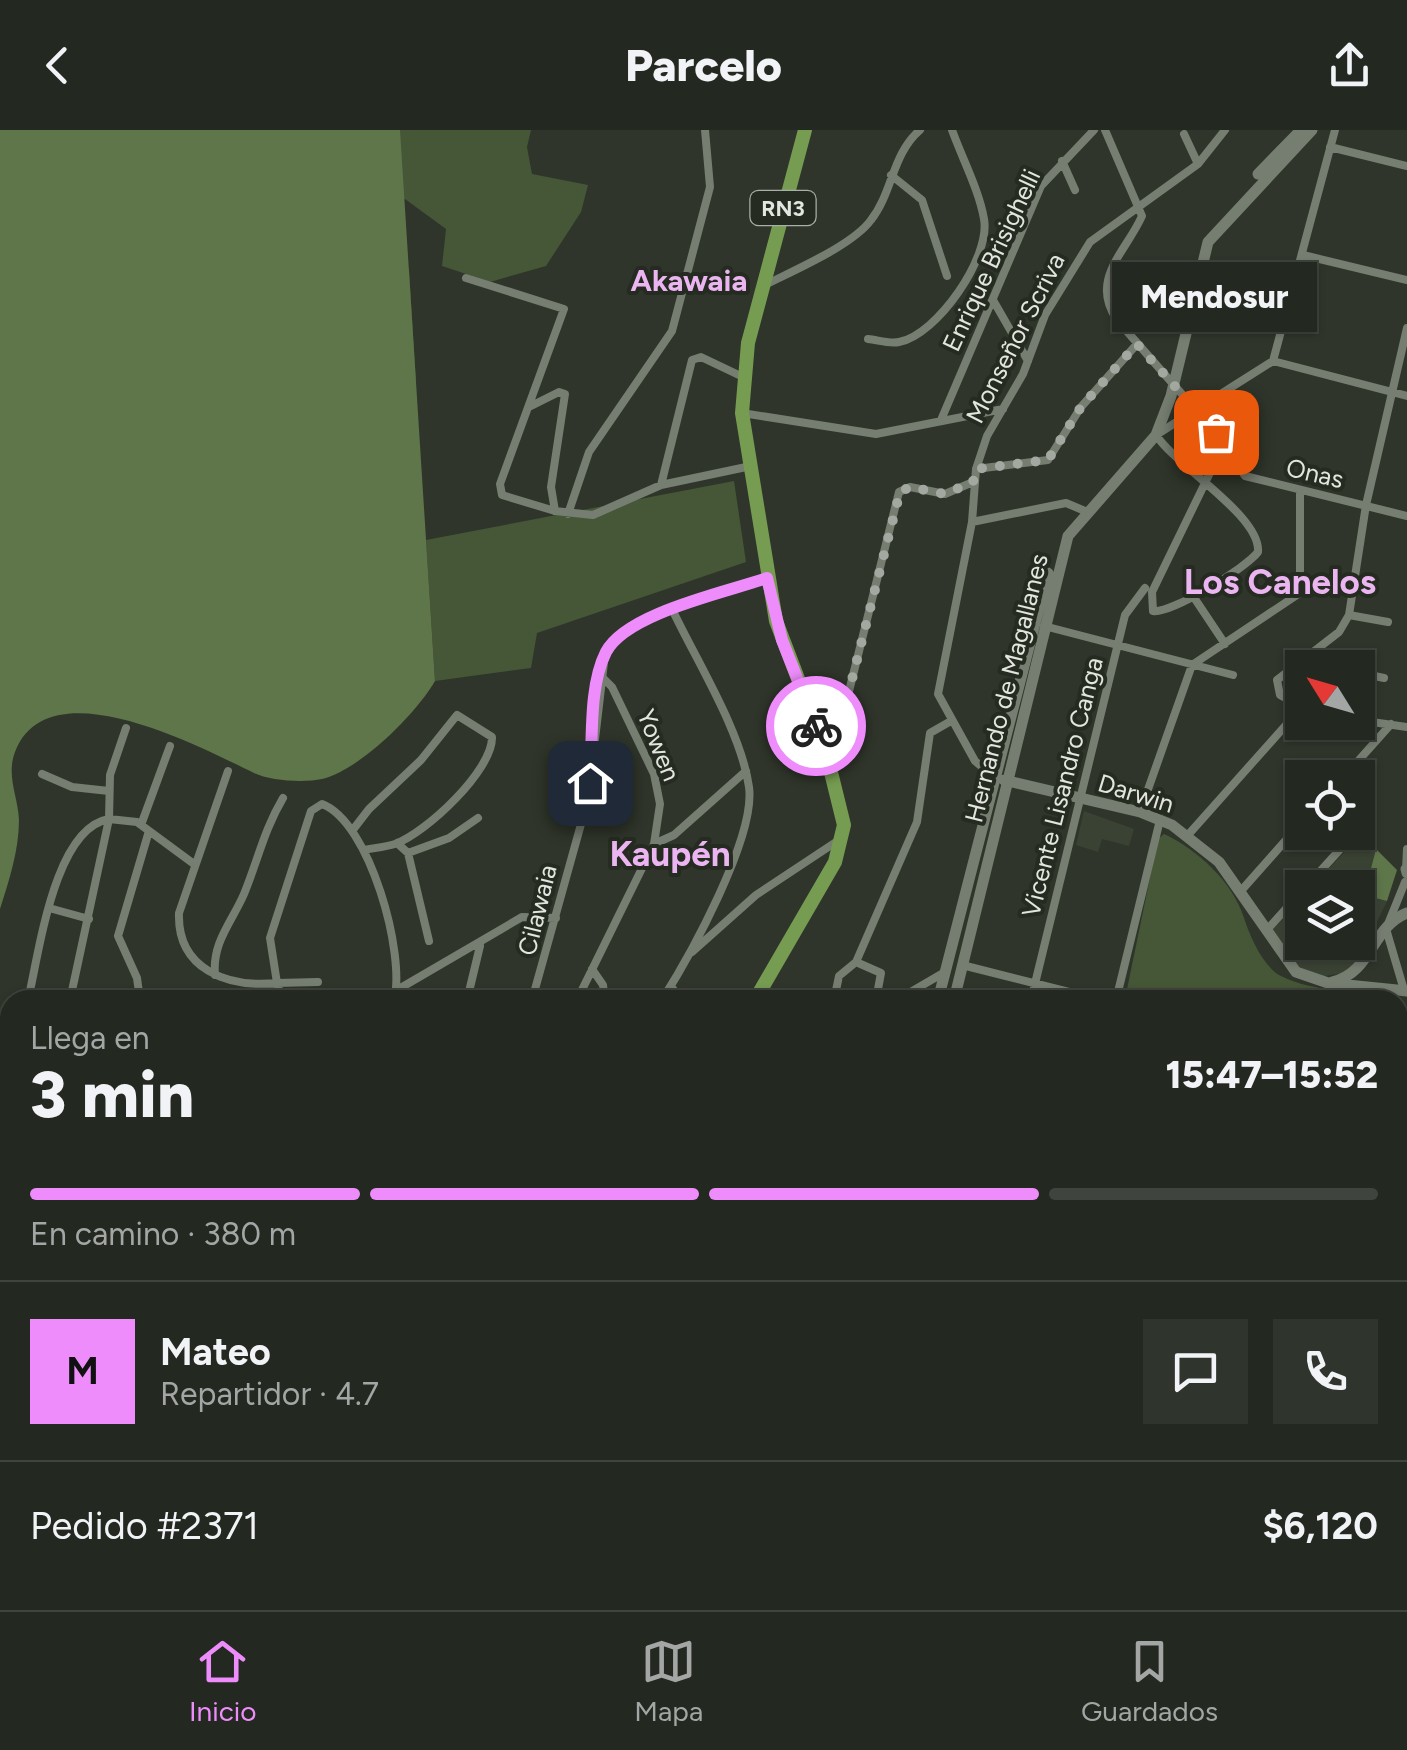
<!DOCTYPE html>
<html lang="es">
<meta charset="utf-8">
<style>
body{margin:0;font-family:Figtree,sans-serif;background:#2f342d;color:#f1f3f6;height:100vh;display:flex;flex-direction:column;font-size:38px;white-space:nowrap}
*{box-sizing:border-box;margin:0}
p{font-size:32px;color:#a3a6a5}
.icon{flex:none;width:55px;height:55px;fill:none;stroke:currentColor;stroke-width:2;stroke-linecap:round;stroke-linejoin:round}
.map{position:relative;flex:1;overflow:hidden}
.sheet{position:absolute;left:0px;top:860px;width:1408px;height:620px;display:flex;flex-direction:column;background:#232820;border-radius:30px 30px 0 0;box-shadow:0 2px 8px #0004,0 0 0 2px #40443e}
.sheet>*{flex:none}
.needle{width:65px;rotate:307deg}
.controls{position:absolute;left:1285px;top:520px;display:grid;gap:20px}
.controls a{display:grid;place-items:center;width:90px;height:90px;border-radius:0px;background:#232820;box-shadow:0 2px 8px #0004,0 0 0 2px #40443e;font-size:50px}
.pin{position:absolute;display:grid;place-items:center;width:85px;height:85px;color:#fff;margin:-42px;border-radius:20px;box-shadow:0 5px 15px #0006}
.courier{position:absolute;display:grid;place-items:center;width:100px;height:100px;margin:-50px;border:8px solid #ed8cfa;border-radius:50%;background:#fff;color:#222;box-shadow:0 2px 12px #0007}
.bubble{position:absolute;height:70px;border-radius:0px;background:#232820;box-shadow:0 2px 8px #0004,0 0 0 2px #40443e;font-size:32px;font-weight:800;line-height:70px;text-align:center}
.overview em{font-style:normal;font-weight:800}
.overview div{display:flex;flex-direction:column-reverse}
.overview{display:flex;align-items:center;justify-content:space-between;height:170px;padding:0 30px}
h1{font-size:65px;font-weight:800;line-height:75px}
.bar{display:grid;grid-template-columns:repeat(4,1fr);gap:15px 10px;align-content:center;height:120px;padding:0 30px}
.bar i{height:12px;border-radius:8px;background:#40443e}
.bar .selected{background:#ed8cfa}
.bar p{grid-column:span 4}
.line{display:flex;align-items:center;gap:25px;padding:0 30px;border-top:2px solid #40443e}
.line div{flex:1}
.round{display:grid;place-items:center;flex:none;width:105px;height:105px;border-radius:0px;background:#2f342d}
header{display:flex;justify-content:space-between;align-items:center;height:130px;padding:0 30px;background:#232820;font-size:45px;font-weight:800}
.tab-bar{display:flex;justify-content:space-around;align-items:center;height:140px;border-top:2px solid #40443e;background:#232820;font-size:28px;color:#a3a6a5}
.tab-bar a{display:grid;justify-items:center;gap:5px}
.tab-bar .selected{color:#ed8cfa}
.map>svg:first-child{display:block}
</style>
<header><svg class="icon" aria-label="back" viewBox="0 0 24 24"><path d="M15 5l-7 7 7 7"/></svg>Parcelo<svg class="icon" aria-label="share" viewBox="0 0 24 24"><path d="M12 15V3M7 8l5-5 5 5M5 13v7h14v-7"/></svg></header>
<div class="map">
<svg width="1407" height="1480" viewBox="0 0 1407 1480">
<rect width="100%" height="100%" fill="#2f352a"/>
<!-- built -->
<path fill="#3a4333" d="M1084,681L1134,699L1129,716L1102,709L1098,722L1076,715Z
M1359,706L1376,719L1364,764L1387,771L1357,834L1342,843L1319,847L1296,836L1271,802L1302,768V812H1358V758L1312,757Z
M1398,871L1407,880V1017H1398Z"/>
<!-- green -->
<path fill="#455736" d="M341,0H531L527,17L532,44L588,55L581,82L546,136L490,152L442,136L446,99L405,69L379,84L381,110L409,139L416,252Z
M734,351L746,432L537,503L531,538L435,551L426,410Z
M1164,704C1197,719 1233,752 1244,788C1250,806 1263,837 1281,846C1298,855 1317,857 1334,861L1336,870L1125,869L1158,709Z"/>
<!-- forest -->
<path fill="#5e764a" d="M0,0H400L435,551C416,584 360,640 322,649C304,653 270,651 254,643C202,618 48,535 15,622C6,646 18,666 19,690C19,720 9,751 0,779Z
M1376,719L1397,740L1387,771L1364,765Z
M0,1219L10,1220V1470H296L294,1480H0Z"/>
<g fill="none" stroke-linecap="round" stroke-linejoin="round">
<!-- street-tunnel -->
<path stroke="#4a5045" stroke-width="8" stroke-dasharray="8 4" stroke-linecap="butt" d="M1401,1457L1407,1469"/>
<!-- street -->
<path stroke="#767d71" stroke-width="8" d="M1105,0L1142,86C1126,122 1089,149 1117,190L1216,303L1245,346L1407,386
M1184,4L1198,34
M1330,17L1407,36
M1062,31L1075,60
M891,45L922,70L947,146
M1303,125L1407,150
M466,148L564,179L500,354L502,365L555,381L593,385L661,355L751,336
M763,156C792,141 852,116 871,90C893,62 892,24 920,0
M993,170L1028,231
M868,209C878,210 889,214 899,212C937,205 991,127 984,89C979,60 962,28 952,0
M1273,231L1407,266
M531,276L559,262L565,264L551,357L555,381
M742,283L876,304L1003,279
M941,290L1041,56L1094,0
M1224,314L1152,462L1153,481C1171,484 1246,438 1258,422C1261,386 1177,337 1156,305L1273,231L1335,0
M976,339L1048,330L1081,277L1137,214
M661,355L692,230L701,227L743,247
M568,384L589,322L672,201L710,57L705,0
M972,392L1066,373L1085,381
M1193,466L1225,514
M1349,485L1388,492
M1044,496L1233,545
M1358,563L1365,544L1384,548
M1302,577L1280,565L1277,550L1339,502L1349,485L1366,375L1407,198
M1358,590L1407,597
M826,622L838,605L899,362L910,357L945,364L973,352
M228,641L179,783C177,839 227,858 277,853L270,808L311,681L322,674C370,692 406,825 394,870
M42,644L72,657L109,661
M995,648L975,631L938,564L972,392L976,339L987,306L1023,244L1045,185L1090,112L1198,34L1225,0
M1343,648L1391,594
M1140,682L1192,535L1300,463V360
M141,695L170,616
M352,701L369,679L421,630L457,585L492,607C493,640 426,703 395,714C385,717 374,718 364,720
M1188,705L1302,577
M397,713L408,723L449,708L478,688
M654,714L674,705L746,641
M408,723L429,811
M1406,740L1407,719
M1305,758L1354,704
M1240,762L1302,692
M49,778L89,789
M1266,801L1302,761
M692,822L756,765L839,710
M856,832L881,843L876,870
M962,835L1101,870
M592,839L603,855L605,870
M215,845C212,812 232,792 244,764C258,730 264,700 283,668
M671,856L681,870
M397,860L522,787L556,788
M1404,860L1386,799L1405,752
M28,870C39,824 54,698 109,689L110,645L126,598
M70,870L109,689L137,692L194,734
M140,870L137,848L118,806L149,701
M282,870L277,853L318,852
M467,870L480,816
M532,870L588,669L605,524C634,476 718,465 767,448
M577,870L654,714L660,674L654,644L612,557L599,544
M662,870C690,826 756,707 749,657C741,601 697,532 672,479
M834,870L839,846L856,832L917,692L930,603L951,591
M897,870L945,842
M1031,870L1125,485L1145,458
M1116,870L1160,690
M1345,870V856
M0,1002L10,935
M1398,1114L1407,1101
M5,1159L7,1197
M1398,1203L1407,1196
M1398,1279L1407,1232
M1398,1376L1407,1378
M1398,1448L1401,1457
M723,1470L725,1480
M824,1470V1480
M1005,1470L1008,1480
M1076,1470L1077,1480
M183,1480L188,1470
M288,1480L293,1470
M401,1480L408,1470
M458,1480V1470
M540,1480L542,1470
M731,1480L750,1470
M1089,1480L1127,1470
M1150,1480L1151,1470"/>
<!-- secondary -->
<path stroke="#767d71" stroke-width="11" d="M1258,44L1301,0
M1004,650L1140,682L1172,695L1219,732L1296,842L1328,853L1407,861
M1406,739L1407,743
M1332,852C1372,843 1372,796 1407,783
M938,870L1048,443
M954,870L1068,406L1156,305L1171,266L1208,112L1312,0
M917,1470L919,1480"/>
<!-- highway -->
<path stroke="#769c52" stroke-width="14" d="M755,870L835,732L844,695L826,622L776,491L742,283L748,213L805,0
M625,1470L628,1480"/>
</g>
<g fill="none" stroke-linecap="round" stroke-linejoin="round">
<!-- done -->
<path stroke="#a3a8a0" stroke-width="10" stroke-dasharray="0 18" d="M816,596L826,622L838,604L900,362L910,357L945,364L973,352L976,339L1048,330L1081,277L1137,214L1216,302"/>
<!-- route -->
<path stroke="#ed8cfa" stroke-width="12" d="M590,653C593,614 588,557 606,522C626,483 727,462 767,448L782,510L816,596"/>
</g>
<g text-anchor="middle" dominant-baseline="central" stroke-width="8" stroke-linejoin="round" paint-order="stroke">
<!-- shield labels -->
<rect fill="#252b20" stroke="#a9aea6" stroke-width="2.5" x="750.5" y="61" width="65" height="34" rx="8"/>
<g font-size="22" font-weight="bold" fill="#e2e6df">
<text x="783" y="78">RN3</text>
</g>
<!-- street labels -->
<g font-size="25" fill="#e2e6df" stroke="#252b20">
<text transform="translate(991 130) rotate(-65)">Enrique Brisighelli</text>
<text transform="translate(1015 208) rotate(-63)">Monseñor Scriva</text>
<text transform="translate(1315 343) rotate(13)">Onas</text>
<text transform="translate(1006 558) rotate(-76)">Hernando de Magallanes</text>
<text transform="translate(659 615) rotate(68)">Yowen</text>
<text transform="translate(1062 657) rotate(-76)">Vicente Lisandro Canga</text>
<text transform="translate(1136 663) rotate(17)">Darwin</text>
<text transform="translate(537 780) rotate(-76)">Cilawaia</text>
</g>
<!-- quarter labels -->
<g font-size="30" font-weight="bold" fill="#ebb5f1" stroke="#252b20">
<text x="689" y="150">Akawaia</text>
</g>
<!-- district labels -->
<g font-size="35" font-weight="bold" fill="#ebb5f1" stroke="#252b20">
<text x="1280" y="452">Los Canelos</text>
<text x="670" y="724">Kaupén</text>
</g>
</g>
</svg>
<div class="controls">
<a><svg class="needle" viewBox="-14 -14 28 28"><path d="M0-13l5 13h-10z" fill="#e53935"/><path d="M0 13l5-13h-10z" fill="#a3a6a5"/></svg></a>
<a><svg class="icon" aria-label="locate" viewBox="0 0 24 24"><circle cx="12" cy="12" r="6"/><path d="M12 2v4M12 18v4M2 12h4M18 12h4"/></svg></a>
<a><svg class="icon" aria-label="layers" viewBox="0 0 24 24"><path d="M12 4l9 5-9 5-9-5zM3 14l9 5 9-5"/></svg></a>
</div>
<div class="pin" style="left:1216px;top:302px;background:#ea580c"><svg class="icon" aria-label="bag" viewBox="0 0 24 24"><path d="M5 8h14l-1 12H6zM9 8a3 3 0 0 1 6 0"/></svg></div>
<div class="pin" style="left:590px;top:653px;background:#1f2937"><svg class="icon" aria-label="home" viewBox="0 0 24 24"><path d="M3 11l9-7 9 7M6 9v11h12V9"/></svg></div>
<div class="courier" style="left:816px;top:596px"><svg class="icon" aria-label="bike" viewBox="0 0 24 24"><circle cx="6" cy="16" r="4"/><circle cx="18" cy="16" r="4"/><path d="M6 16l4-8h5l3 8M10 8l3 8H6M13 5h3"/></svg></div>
<div class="bubble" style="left:1112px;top:132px;width:205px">Mendosur</div>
<section class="sheet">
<div class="overview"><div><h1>3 min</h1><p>Llega en</p></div><em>15:47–15:52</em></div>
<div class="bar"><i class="selected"></i><i class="selected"></i><i class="selected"></i><i></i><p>En camino · 380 m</p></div>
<div class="line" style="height:180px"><b class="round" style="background:#ed8cfa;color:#111">M</b><div><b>Mateo</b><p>Repartidor · 4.7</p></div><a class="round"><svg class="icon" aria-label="chat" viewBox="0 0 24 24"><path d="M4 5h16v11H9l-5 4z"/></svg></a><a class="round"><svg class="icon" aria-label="phone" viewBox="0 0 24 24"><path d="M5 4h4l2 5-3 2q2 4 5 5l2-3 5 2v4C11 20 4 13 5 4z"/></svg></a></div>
<div class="line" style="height:130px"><div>Pedido #2371</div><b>$6,120</b></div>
</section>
</div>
<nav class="tab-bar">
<a class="selected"><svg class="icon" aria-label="home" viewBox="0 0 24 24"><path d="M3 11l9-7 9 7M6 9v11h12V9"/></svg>Inicio</a>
<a><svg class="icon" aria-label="map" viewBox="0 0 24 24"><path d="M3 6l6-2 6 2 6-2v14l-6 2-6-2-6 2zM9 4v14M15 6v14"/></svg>Mapa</a>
<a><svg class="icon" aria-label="saved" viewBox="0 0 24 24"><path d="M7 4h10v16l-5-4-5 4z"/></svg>Guardados</a>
</nav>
